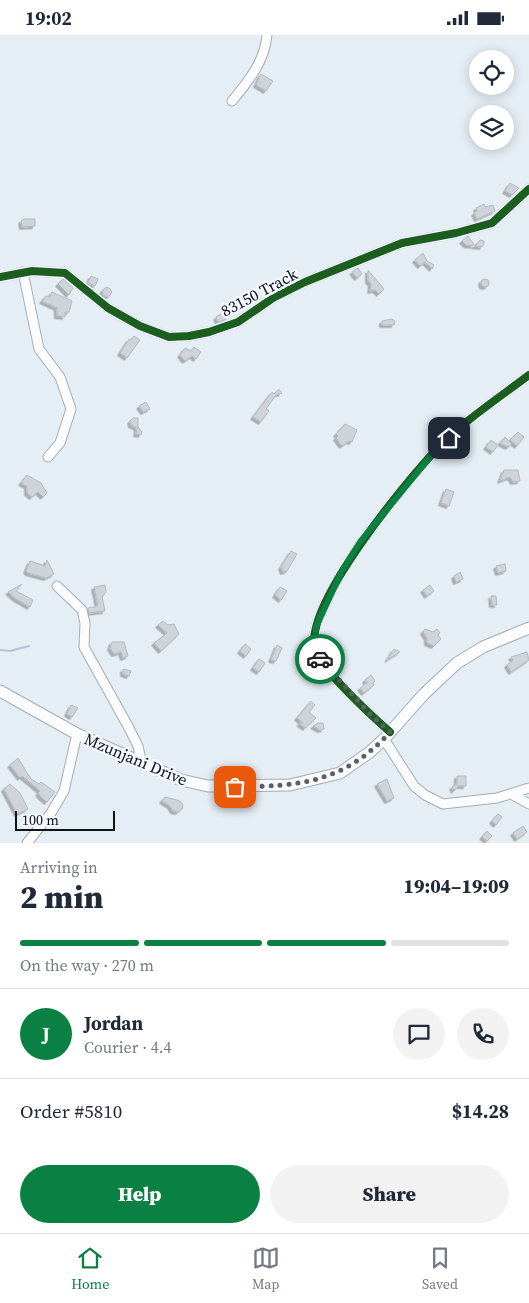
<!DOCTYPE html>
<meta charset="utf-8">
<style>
body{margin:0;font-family:"Source Serif 4",serif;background:#f2f2f3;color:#1f2937;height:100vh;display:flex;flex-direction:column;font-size:19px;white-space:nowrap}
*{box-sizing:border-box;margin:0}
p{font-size:16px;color:#747a83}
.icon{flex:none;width:28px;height:28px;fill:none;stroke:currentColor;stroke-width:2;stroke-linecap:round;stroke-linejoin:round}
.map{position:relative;height:808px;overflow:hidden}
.details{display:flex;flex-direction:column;background:#fff;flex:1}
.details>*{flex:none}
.tools{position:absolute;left:469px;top:15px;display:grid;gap:10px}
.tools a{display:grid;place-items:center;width:45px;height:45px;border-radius:50%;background:#fff;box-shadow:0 2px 12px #0003;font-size:25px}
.scale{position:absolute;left:15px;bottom:12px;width:100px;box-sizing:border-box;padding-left:5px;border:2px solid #0f1318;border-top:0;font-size:14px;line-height:18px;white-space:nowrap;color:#0f1318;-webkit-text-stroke:4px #f3f8fe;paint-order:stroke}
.pin{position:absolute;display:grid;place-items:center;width:42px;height:42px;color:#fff;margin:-21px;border-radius:10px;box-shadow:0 2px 8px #0006}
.courier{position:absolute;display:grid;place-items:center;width:50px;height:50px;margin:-25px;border:4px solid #0b8043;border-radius:50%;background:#fff;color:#222;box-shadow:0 1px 6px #0007}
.head em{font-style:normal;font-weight:800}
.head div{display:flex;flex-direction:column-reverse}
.head{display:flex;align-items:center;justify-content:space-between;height:85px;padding:0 20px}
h1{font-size:32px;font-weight:800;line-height:38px}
.bar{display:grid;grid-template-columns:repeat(4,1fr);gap:8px 5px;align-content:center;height:60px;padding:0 20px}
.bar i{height:6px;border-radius:4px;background:#e0e1e3}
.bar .active{background:#0b8043}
.bar p{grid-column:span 4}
.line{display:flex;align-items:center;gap:12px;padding:0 20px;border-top:1px solid #e0e1e3}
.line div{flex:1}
.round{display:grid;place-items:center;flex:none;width:52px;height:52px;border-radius:26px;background:#f2f2f3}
.cta{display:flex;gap:10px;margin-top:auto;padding:10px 20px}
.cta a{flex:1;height:58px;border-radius:30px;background:#0b8043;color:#fff;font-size:20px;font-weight:800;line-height:58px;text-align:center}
.cta a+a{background:#f2f2f3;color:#1f2937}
.status{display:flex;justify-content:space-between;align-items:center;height:35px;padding:0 25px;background:#fff;direction:ltr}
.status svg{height:14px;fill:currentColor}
.tab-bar{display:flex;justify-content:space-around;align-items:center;height:70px;border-top:1px solid #e0e1e3;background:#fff;font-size:14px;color:#747a83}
.tab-bar a{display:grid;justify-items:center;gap:2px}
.tab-bar .active{color:#0b8043}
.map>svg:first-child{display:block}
</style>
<div class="status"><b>19:02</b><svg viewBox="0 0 49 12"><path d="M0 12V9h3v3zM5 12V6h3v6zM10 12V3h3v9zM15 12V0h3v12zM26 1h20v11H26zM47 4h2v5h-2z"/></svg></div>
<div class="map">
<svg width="529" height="808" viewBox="0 0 529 808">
<defs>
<filter id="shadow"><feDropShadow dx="-2.5" dy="2.5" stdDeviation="0" flood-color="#0004"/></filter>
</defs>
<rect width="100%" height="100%" fill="#e5edf5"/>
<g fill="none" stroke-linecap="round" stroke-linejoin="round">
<!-- stream -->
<path stroke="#b0c4db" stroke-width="2" d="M0,615L10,616L29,611"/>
</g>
<!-- building -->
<path fill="#ced4da" stroke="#b4bac0" filter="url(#shadow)" d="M261,39L273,46L266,56L256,50Z
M510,148L519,153L512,160L505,156Z
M484,169L485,172L493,170L495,176L477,184L474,178L477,176L476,173Z
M24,184H35V191L22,192L21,186Z
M468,201L475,211L480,205L484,206V209L482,212L466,210L462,206Z
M423,218L427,226L434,230L432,234L425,227L420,231L415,225Z
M358,233L362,239L357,243L352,237Z
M368,235L384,254L379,259L375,255L370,256L371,249L368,246Z
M91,241L98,244L95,251L88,248Z
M481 248a4 4 0 1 1 8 0a4 4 0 1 1-8 0Z
M63,244L73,253L69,260L58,249Z
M102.5 257a4.5 4.5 0 1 1 9 0a4.5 4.5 0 1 1-9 0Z
M52,257L72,266L69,277H65V282L57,281V273L42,266L46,261L50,262Z
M223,278L226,285L218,287L216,282Z
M392,284L395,286L394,290H382V286Z
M134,301L140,305L127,323L120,318L129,304L131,305Z
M194,312L201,317L196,324L192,321L185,326L180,320L185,313L191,316Z
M279,354L282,358L276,360L266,374L269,376L261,387L253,382L272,357L274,359Z
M146,367L150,374L143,377L139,371Z
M133,383H138V392L142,397L141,400L136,399L137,393L131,390L130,386Z
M345,389L357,395L352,407L349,406L342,411L336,403L338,401L336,399Z
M518,397L524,402L517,411L510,405Z
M505,402L512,409L508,412L500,408Z
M491,405L498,410L493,417L486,412Z
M504,435H518L520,446L513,447L510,442L500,446Z
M27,440L41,448L47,458L43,462L38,457L32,462L27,458V451L21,448Z
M446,454L454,457L449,471L441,468Z
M291,516L297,519L287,536L283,537L281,532Z
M47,525L54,539L46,543L28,538L26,536L30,526L45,531Z
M505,529L506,536L498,538L496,531Z
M460,537L463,544L456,547L454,541Z
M22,549L16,556L33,565L30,572L16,564L8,557Z
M105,550L106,557L102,562L105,576L89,578L88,573L98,571L94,552Z
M430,550L434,556L427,561L423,555Z
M280,552L287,556L281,565L275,560Z
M491,561H496L497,570H492Z
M163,586L168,590L174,589L179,599L161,616L154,608L167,598L158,590Z
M425,594L433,597L437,594L440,598L438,600L441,604L434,611L427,608V603L423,597Z
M112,607H124L128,621L123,623L121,617L114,619L110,613Z
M245,609L251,614L246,621L240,616Z
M277,610L282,613L276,626L271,625Z
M394,614L400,617L387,625Z
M527,617L529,625L511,637L507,630L513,625L511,622Z
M259,624L265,628L259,637L253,633Z
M123,634L131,636L129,641L123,639Z
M371,640L375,646L373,648L374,650L364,658L360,653L367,648L365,645Z
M311,666L315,670L309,677L316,683L305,693L299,688H303L297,683Z
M71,670L78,673L72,682L67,679Z
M318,688H323L324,694L320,695L313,691Z
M18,723L31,744L39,749L41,747L55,757L47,767L41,762L38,758L40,756L22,741L20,743L10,730Z
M457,741H466V751H458L454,756L452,752L457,749Z
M387,744L394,763L387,766L377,749Z
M10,749L20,758L28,774L17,779L4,754Z
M165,762L180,766L183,770L182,774L178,777L173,776L170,771L162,766Z
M498,779L502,782L496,790L492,786Z
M523,791L527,797L517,804L513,798Z
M487,796L492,801L487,806L482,802Z"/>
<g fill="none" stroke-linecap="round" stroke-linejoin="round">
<!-- minor casing -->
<g stroke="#a6acb2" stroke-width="11">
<path id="minor" d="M232,66C248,47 265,26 267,0
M23,237L39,314L60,342L71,374L60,408L48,422
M0,242L32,236L65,238L108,273L140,291L169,302L189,301L209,297L238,287L273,263L305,247L402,208L456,198L492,188L529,154
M57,551L82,575L85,588L84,612L129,693L138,711L142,730
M390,697C373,682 320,634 315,613C304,570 405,448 435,416C458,390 500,362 529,340
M384,704L414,751L425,760L443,769L497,763L529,753
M513,760L529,769
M27,808L51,778L64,756L77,699"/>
</g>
<!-- major casing -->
<g stroke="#a6acb2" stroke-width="13">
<path id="major" d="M0,656L77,699L181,745L208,751L290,750L340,738L370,717L384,704L424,659L457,628L483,612L529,593"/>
</g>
<!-- minor -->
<use href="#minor" stroke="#fbfcfe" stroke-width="9"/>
<!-- major -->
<use href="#major" stroke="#fbfcfe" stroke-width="11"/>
<!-- cycleway casing -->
<g stroke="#f3f8fe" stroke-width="11">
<path id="cycleway" d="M0,242L32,236L65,238L108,273L140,291L169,302L189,301L209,297L238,287L273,263L305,247L402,208L456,198L492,188L529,154
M390,697C373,682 320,634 315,613C304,570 405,448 435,416C458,390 500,362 529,340"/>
</g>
<!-- cycleway -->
<use href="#cycleway" stroke="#1b5e20" stroke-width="8"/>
</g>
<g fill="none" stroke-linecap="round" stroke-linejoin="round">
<!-- done -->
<path stroke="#5a5f65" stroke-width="5" stroke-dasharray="0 9" d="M235,752C300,751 344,748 390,697L371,680L320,624"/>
<!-- route -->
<path stroke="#0b8043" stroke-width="6" d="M320,624L315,614L316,592L342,536L360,507L435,416L449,403"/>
</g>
<g text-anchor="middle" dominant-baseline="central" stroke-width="5" stroke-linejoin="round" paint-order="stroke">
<!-- street labels -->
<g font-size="16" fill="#0f1318" stroke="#f3f8fe">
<text transform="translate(259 257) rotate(-28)">83150 Track</text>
<text transform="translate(136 724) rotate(23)">Mzunjani Drive</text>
</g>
</g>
</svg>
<div class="tools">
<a><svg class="icon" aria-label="locate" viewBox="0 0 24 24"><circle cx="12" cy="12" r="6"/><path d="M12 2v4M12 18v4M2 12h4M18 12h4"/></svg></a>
<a><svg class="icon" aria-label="layers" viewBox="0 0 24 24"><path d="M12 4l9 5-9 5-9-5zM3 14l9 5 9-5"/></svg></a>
</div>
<div class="scale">100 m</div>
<div class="pin" style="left:235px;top:752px;background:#ea580c"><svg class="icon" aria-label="bag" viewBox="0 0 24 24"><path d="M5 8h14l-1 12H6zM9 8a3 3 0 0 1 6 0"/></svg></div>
<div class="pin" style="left:449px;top:403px;background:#1f2937"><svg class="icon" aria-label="home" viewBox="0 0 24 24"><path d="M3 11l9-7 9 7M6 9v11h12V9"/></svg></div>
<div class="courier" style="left:320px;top:624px"><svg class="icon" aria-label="car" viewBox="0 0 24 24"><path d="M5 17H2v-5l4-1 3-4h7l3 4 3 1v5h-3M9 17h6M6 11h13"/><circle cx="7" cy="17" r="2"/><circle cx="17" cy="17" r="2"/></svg></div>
</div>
<section class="details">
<div class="head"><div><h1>2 min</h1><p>Arriving in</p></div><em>19:04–19:09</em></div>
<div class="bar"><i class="active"></i><i class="active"></i><i class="active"></i><i></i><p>On the way · 270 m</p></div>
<div class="line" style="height:90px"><b class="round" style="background:#0b8043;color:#fff">J</b><div><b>Jordan</b><p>Courier · 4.4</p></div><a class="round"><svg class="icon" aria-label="chat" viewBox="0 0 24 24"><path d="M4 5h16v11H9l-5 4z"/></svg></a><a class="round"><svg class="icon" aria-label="phone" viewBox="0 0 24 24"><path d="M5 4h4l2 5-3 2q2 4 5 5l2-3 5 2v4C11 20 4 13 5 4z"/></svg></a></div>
<div class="line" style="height:65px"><div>Order #5810</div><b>$14.28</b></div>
<div class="cta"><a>Help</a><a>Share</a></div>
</section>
<nav class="tab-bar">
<a class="active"><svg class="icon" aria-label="home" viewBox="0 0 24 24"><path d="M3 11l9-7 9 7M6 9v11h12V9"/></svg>Home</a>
<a><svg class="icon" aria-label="map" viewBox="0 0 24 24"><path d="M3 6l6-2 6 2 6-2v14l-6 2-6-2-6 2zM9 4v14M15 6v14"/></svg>Map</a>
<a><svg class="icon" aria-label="saved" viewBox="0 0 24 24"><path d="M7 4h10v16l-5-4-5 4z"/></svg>Saved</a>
</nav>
